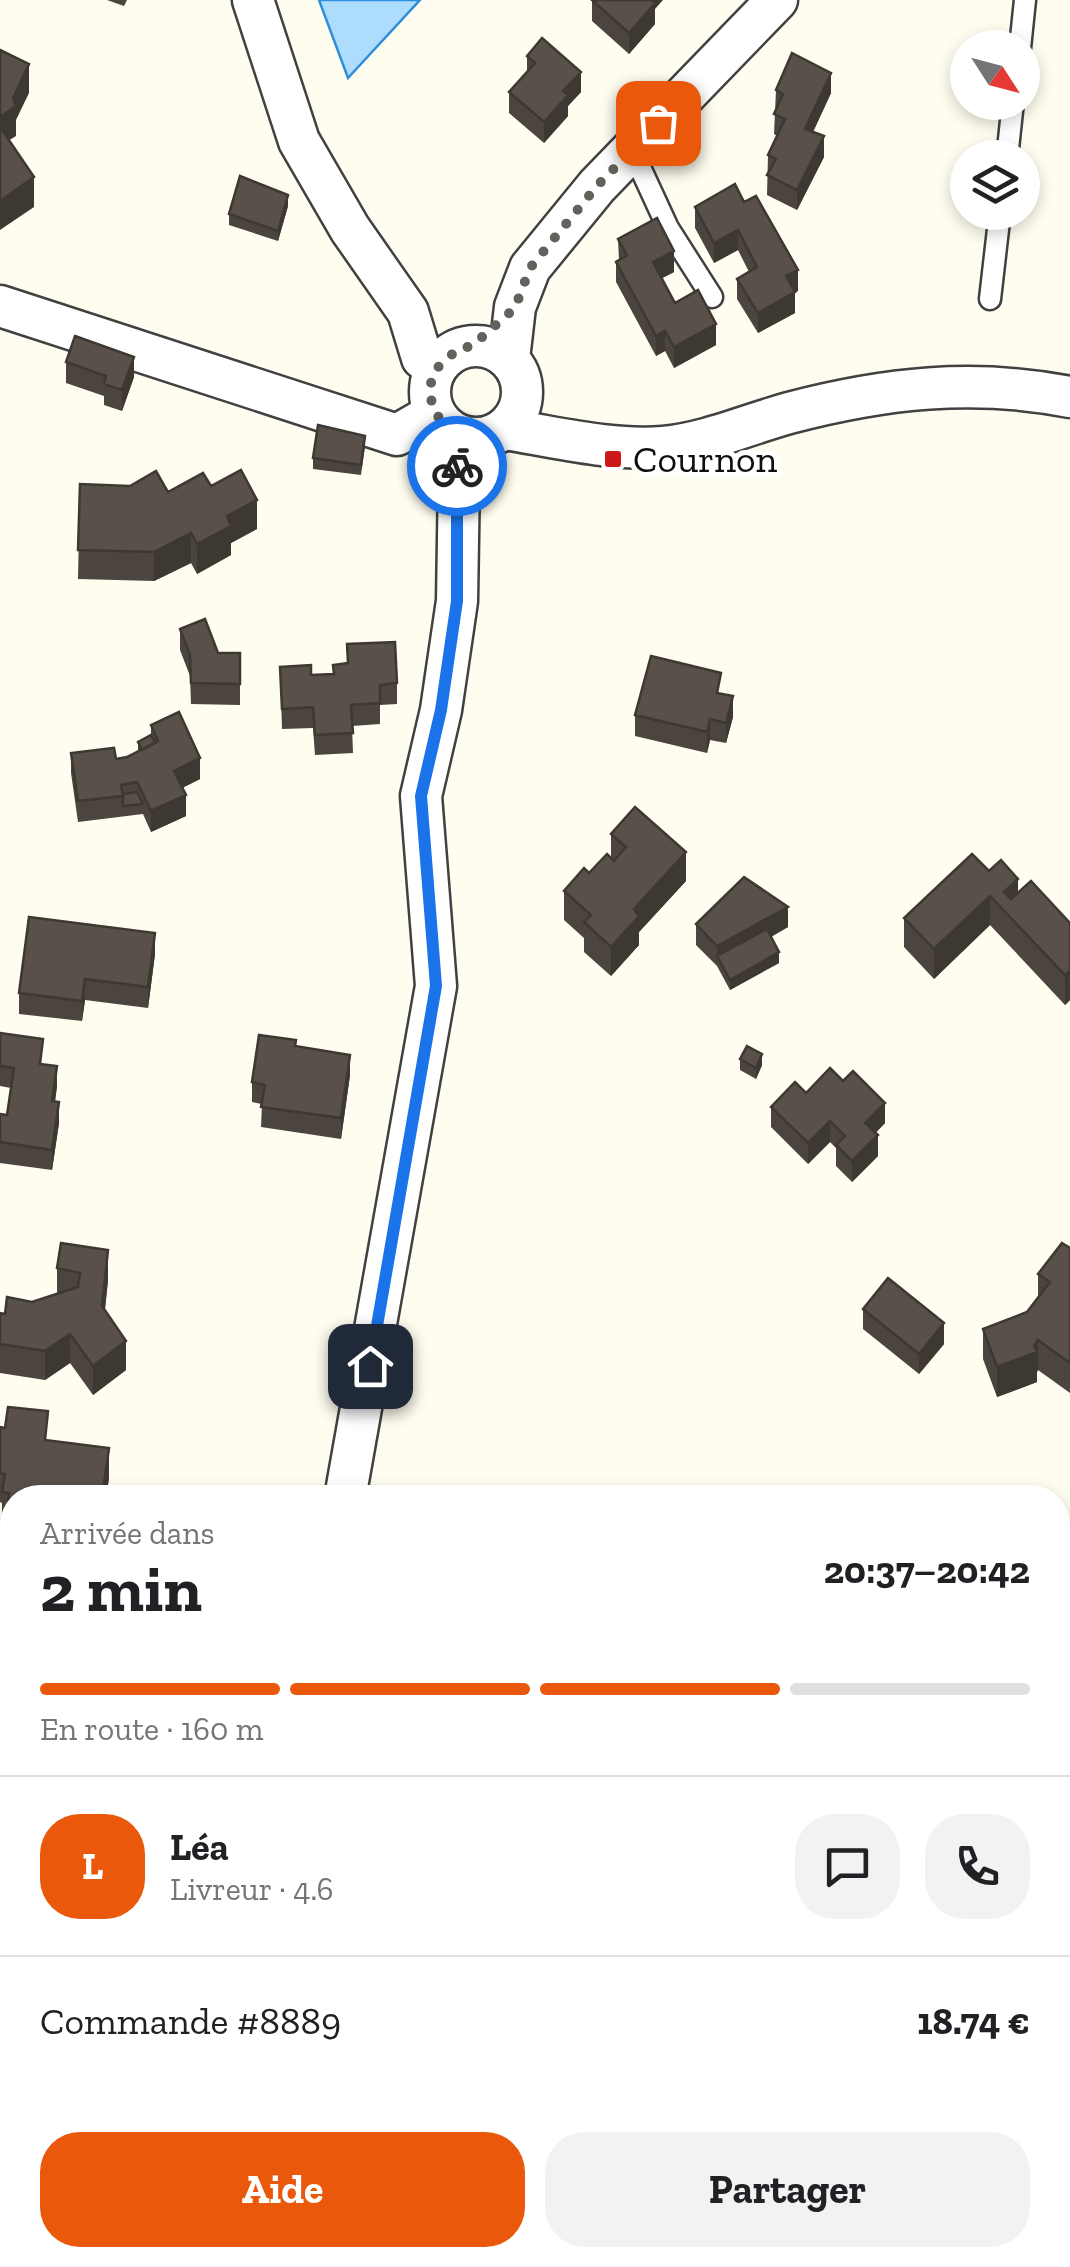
<!DOCTYPE html>
<html lang="fr">
<meta charset="utf-8">
<style>
body{margin:0;font-family:"Zilla Slab",serif;background:#f2f2f2;color:#202124;height:100vh;display:flex;flex-direction:column;font-size:38px;white-space:nowrap}
*{box-sizing:border-box;margin:0}
p{font-size:32px;color:#757577}
.icon{flex:none;width:55px;height:55px;fill:none;stroke:currentColor;stroke-width:2;stroke-linecap:round;stroke-linejoin:round}
.map{position:relative;flex:1;overflow:hidden}
.details{position:absolute;left:0px;top:1485px;width:1070px;height:782px;display:flex;flex-direction:column;background:#fff;border-radius:40px 40px 0 0;box-shadow:0 5px 15px #0003}
.details>*{flex:none}
.needle{width:65px;rotate:126deg}
.fabs{position:absolute;left:950px;top:30px;display:grid;gap:20px}
.fabs a{display:grid;place-items:center;width:90px;height:90px;border-radius:50%;background:#fff;box-shadow:0 5px 15px #0003;font-size:50px}
.pin{position:absolute;display:grid;place-items:center;width:85px;height:85px;color:#fff;margin:-42px;border-radius:20px;box-shadow:0 5px 15px #0006}
.courier{position:absolute;display:grid;place-items:center;width:100px;height:100px;margin:-50px;border:8px solid #1a73e8;border-radius:50%;background:#fff;color:#222;box-shadow:0 2px 12px #0007}
.headline em{font-style:normal;font-weight:800}
.headline div{display:flex;flex-direction:column-reverse}
.headline{display:flex;align-items:center;justify-content:space-between;height:170px;padding:0 40px}
h1{font-size:65px;font-weight:800;line-height:75px}
.bar{display:grid;grid-template-columns:repeat(4,1fr);gap:15px 10px;align-content:center;height:120px;padding:0 40px}
.bar i{height:12px;border-radius:8px;background:#e0e0e0}
.bar .on{background:#ea580c}
.bar p{grid-column:span 4}
.line{display:flex;align-items:center;gap:25px;padding:0 40px;border-top:2px solid #e0e0e0}
.line div{flex:1}
.round{display:grid;place-items:center;flex:none;width:105px;height:105px;border-radius:40px;background:#f2f2f2}
.action{display:flex;gap:20px;margin-top:auto;padding:20px 40px}
.action a{flex:1;height:115px;border-radius:40px;background:#ea580c;color:#fff;font-size:40px;font-weight:800;line-height:115px;text-align:center}
.action a+a{background:#f2f2f2;color:#202124}
.map>svg:first-child{display:block}
</style>
<div class="map">
<svg width="1070" height="2267" viewBox="0 0 1070 2267">
<rect width="100%" height="100%" fill="#fffdef"/>
<!-- water -->
<path fill="#aedcfc" stroke="#2e8edb" stroke-width="2.5" d="M319,0H420L348,78Z"/>
<g fill="none" stroke-linecap="round" stroke-linejoin="round">
<!-- service casing -->
<g stroke="#414141" stroke-width="25">
<path id="service" d="M1020,48L1025,0
M632,150L668,228L712,297
M1007,158L1013,102
M990,299L1000,212
M0,1685L12,1686"/>
</g>
<!-- minor casing -->
<g stroke="#414141" stroke-width="45">
<path id="minor" d="M253,0L299,141L350,229L408,312L422,358L436,369
M0,306L397,435L435,413
M430 392a46 46 0 1 1 92 0a46 46 0 1 1-92 0Z
M509,359L515,307L530,268L597,186L777,0
M504,429C557,437 609,451 663,447C706,443 749,424 789,413C884,388 973,378 1070,397
M345,1498L436,986L421,796L441,710L457,601L459,476L449,429
M1058,1915L1070,1881
M398,2267V2255"/>
</g>
<!-- service -->
<use href="#service" stroke="#fff" stroke-width="20"/>
<!-- minor -->
<use href="#minor" stroke="#fff" stroke-width="40"/>
</g>
<!-- wall -->
<path fill="#4c453f" d="M107,0H127L124,6Z
M592,0L655,9V24L629,54L592,21Z
M527,56L581,92L568,106V116L544,143L509,113V92L527,72Z
M776,90L831,93L813,132L824,157L797,210L767,195L768,155L777,136L774,134Z
M744,202L798,291L795,292V313L758,333L737,299V279L749,272L738,250L714,263L695,228V207Z
M288,206L278,241L229,225V214Z
M618,239L674,272L662,278L675,303L716,345L674,368L665,351L656,356L616,282V262L619,260Z
M66,362L134,377L122,411L104,405V396L66,383Z
M365,447L361,475L313,469V458Z
M80,484L168,492L211,486L257,529L231,543V555L197,574L191,563L154,581L78,579Z
M180,629L218,653H240V705L191,704L190,676L180,650Z
M347,644L397,683V704L380,705V724L352,726L353,753L315,755L313,728L282,729L280,667L311,675L333,674L347,664Z
M721,694L733,717L726,743L710,740L707,753L635,736V715Z
M151,725L200,779L182,788L186,816L151,832L143,814L78,822L71,773V753L116,759L127,757L138,751V742L151,735Z
M611,834L686,881L639,932V945L611,976L584,952V938L564,920V891L611,858Z
M989,871L1018,893L1070,923V1000L1065,1005L990,925L934,979L904,947V918Z
M696,924L788,927L771,937L779,963L730,990L717,966L696,945Z
M155,954L148,1008L85,1000L82,1021L19,1014V993Z
M0,1033L43,1064L57,1086L55,1102L59,1123L52,1170L0,1163V1114L7,1115L11,1088L0,1086Z
M296,1046L350,1075L341,1139L261,1127L262,1104L252,1102V1082Z
M740,1059L762,1065L756,1079L740,1070Z
M806,1093L885,1123L875,1133L878,1156L852,1182L836,1166V1148L830,1142L808,1164L771,1127V1107Z
M1070,1248V1393L1038,1370L1037,1372V1382L997,1397L983,1359V1329L1027,1312L1038,1297V1274Z
M57,1268L108,1280L105,1310L126,1370L93,1395L70,1363L45,1380L0,1373V1313L5,1314L32,1302L57,1294Z
M863,1309L944,1344L919,1374L863,1329Z
M0,1427L48,1440L109,1478L106,1498H12V1584L1,1582V1553L5,1522L2,1521V1503L0,1502Z
M1070,1665V1742L1058,1739V1680Z"/>
<!-- shaded-wall -->
<path fill="#3e3833" d="M648,0H663L655,9V24L629,54V33Z
M29,64V93L16,120V136L0,146V117L13,98Z
M581,72V92L568,106V116L544,143V122L563,91Z
M831,73V93L805,149V129Z
M824,136V157L797,210V190Z
M34,177V207L0,230V201Z
M288,195V206L278,241V231Z
M738,230V250L714,263V243Z
M674,251V272L653,283V262Z
M798,270V291L786,296V276Z
M795,292V313L758,333V313Z
M716,324V345L674,368V347Z
M665,331V351L656,356V336Z
M134,357V377L122,411V390Z
M257,500V529L231,543V555L197,574V544L227,516Z
M191,533V563L154,581V552Z
M733,696V717L726,743V723Z
M710,719V740L707,753V732Z
M200,758V779L174,792V771Z
M186,795V816L151,832V811Z
M686,852V881L639,932V945L611,976V947L634,909Z
M1018,879V908L1004,892Z
M990,896V925L934,979V949Z
M788,907V927L722,964L717,956V966V946Z
M155,933V954L148,1008V987Z
M779,952V963L730,990V980Z
M1070,971V1000L1065,1005V975Z
M85,979V1000L82,1021V1001Z
M762,1054V1065L756,1079V1068Z
M350,1055V1075L341,1139V1118Z
M57,1066V1086L52,1122V1101Z
M59,1102V1123L52,1170V1150Z
M885,1103V1123L865,1144V1123Z
M830,1121V1142L808,1164V1143Z
M878,1135V1156L852,1182V1161Z
M108,1250V1280L102,1336V1306Z
M944,1323V1344L919,1374V1354Z
M70,1334V1363L45,1380V1351Z
M1038,1340V1370L1037,1372V1382L997,1397V1367L1034,1346Z
M126,1341V1370L93,1395V1366Z
M109,1448V1478L106,1498H102Z
M1070,1712V1731L1063,1730V1740V1720Z"/>
<!-- building -->
<path fill="#585049" stroke="#3e3833" stroke-width="2.5" d="M592,0H652L655,3L629,33Z
M542,38L581,72L563,91L568,95L544,122L509,92L535,63L527,56Z
M0,50L29,64L13,98L16,106L0,117Z
M792,53L831,73L805,129L824,136L797,190L767,175L776,159L768,155L785,119L774,114L783,94L776,90Z
M0,127L34,177L0,201Z
M240,176L288,195L278,231L229,214Z
M735,184L744,202L756,196L798,270L786,276L795,292L758,313L737,279L757,267L738,230L714,243L695,207Z
M657,218L674,251L653,262L675,303L698,290L716,324L674,347L665,331L656,336L616,262L627,255L618,239Z
M75,336L134,357L122,390L104,384L106,376L66,362Z
M318,425L365,436L361,465L313,458Z
M241,470L257,500L227,516L231,526L197,544L191,533L154,552L78,550L80,484L130,486L156,471L168,492L203,473L211,486Z
M205,619L218,653H240V684L191,683L190,655L180,629Z
M395,642L397,683L380,685V703L351,705L353,733L315,735L313,707L282,709L280,667L311,665V675L334,674L333,665L348,663L347,644Z
M651,656L721,673L717,693L733,696L726,723L710,719L707,732L635,715Z
M179,712L200,758L174,771L186,795L151,811L137,782L121,785L123,796L78,801L71,753L114,748L116,759L127,757L158,741L151,725Z
M151,735L155,743L142,750L138,742Z
M137,792L143,804L123,806V794Z
M635,807L686,852L634,909L639,916L611,947L584,922L591,915L564,891L584,868L589,873L607,854L614,861L626,847L611,834Z
M972,854L989,871L1001,860L1018,879L1004,892L1011,899L1031,881L1070,923V971L1065,975L990,896L934,949L904,918Z
M744,877L788,907L717,946L696,924Z
M29,917L155,933L148,987L85,979L82,1001L19,993Z
M767,929L779,952L730,980L717,956Z
M0,1033L43,1039L40,1064L57,1066L52,1101L59,1102L52,1150L0,1142V1114L7,1115L14,1068L0,1066Z
M259,1035L296,1040L295,1046L350,1055L341,1118L261,1107L265,1085L252,1082Z
M747,1046L762,1054L756,1068L740,1059Z
M830,1068L843,1081L853,1071L885,1103L865,1123L878,1135L852,1161L836,1145L845,1136L830,1121L808,1143L771,1107L795,1082L806,1093Z
M61,1243L108,1250L102,1306L126,1341L93,1366L70,1334L45,1351L0,1344V1313L5,1314L7,1297L32,1302L78,1287L80,1273L57,1268Z
M1062,1243L1070,1248V1363L1038,1340L1034,1346L1037,1352L997,1367L983,1329L1027,1312L1050,1282L1038,1274Z
M888,1278L944,1323L919,1354L863,1309Z
M8,1407L48,1411L45,1440L109,1448L102,1498H12V1554L1,1553L9,1493L2,1492L5,1474L0,1473V1427L5,1428Z
M1070,1665V1712L1063,1720L1058,1718V1680Z"/>
<g fill="none" stroke-linecap="round" stroke-linejoin="round">
<!-- done -->
<path stroke="#62625d" stroke-width="10" stroke-dasharray="0 18" d="M457,466L449,429L435,413L431,399V383L436,369L458,349L472,346L515,308L530,268L597,186L658,123"/>
<!-- route -->
<path stroke="#1a73e8" stroke-width="12" d="M370,1366L436,986L421,796L441,710L457,601V466"/>
</g>
<!-- markers -->
<rect fill="#cd1818" stroke="#fff" stroke-width="4" x="603" y="449" width="20" height="20" rx="5"/>
<g text-anchor="middle" dominant-baseline="central" stroke-width="10" stroke-linejoin="round" paint-order="stroke">
<!-- poi labels -->
<g font-size="38" fill="#0e0e0e" stroke="#fff" text-anchor="start">
<text x="633" y="459">Cournon</text>
</g>
</g>
</svg>
<div class="fabs">
<a><svg class="needle" viewBox="-14 -14 28 28"><path d="M0-13l5 13h-10z" fill="#e53935"/><path d="M0 13l5-13h-10z" fill="#757577"/></svg></a>
<a><svg class="icon" aria-label="layers" viewBox="0 0 24 24"><path d="M12 4l9 5-9 5-9-5zM3 14l9 5 9-5"/></svg></a>
</div>
<div class="pin" style="left:658px;top:123px;background:#ea580c"><svg class="icon" aria-label="bag" viewBox="0 0 24 24"><path d="M5 8h14l-1 12H6zM9 8a3 3 0 0 1 6 0"/></svg></div>
<div class="pin" style="left:370px;top:1366px;background:#1f2937"><svg class="icon" aria-label="home" viewBox="0 0 24 24"><path d="M3 11l9-7 9 7M6 9v11h12V9"/></svg></div>
<div class="courier" style="left:457px;top:466px"><svg class="icon" aria-label="bike" viewBox="0 0 24 24"><circle cx="6" cy="16" r="4"/><circle cx="18" cy="16" r="4"/><path d="M6 16l4-8h5l3 8M10 8l3 8H6M13 5h3"/></svg></div>
<section class="details">
<div class="headline"><div><h1>2 min</h1><p>Arrivée dans</p></div><em>20:37–20:42</em></div>
<div class="bar"><i class="on"></i><i class="on"></i><i class="on"></i><i></i><p>En route · 160 m</p></div>
<div class="line" style="height:180px"><b class="round" style="background:#ea580c;color:#fff">L</b><div><b>Léa</b><p>Livreur · 4.6</p></div><a class="round"><svg class="icon" aria-label="chat" viewBox="0 0 24 24"><path d="M4 5h16v11H9l-5 4z"/></svg></a><a class="round"><svg class="icon" aria-label="phone" viewBox="0 0 24 24"><path d="M5 4h4l2 5-3 2q2 4 5 5l2-3 5 2v4C11 20 4 13 5 4z"/></svg></a></div>
<div class="line" style="height:130px"><div>Commande #8889</div><b>18.74 €</b></div>
<div class="action"><a>Aide</a><a>Partager</a></div>
</section>
</div>
